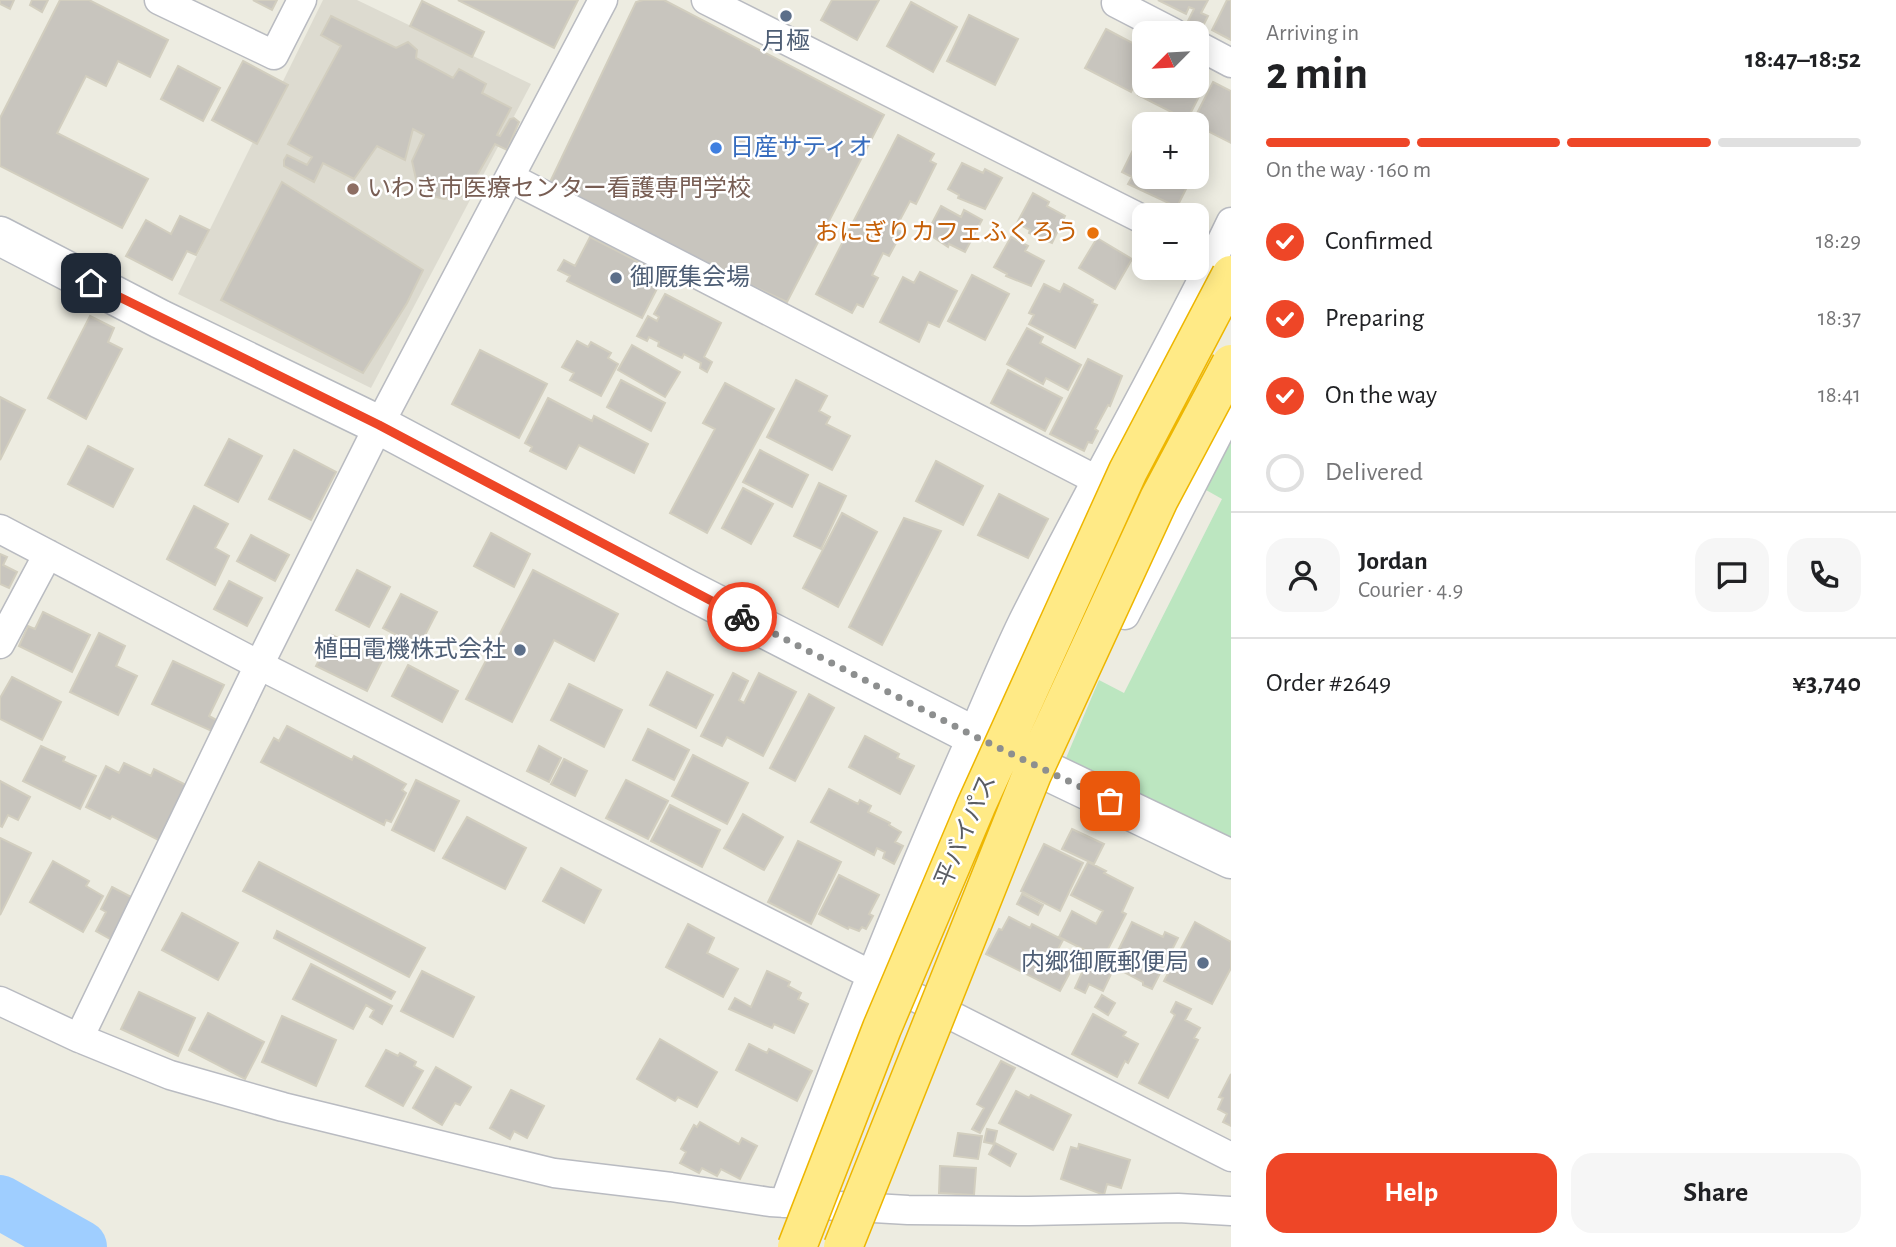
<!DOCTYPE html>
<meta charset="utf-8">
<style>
body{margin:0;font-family:"Alegreya Sans","Noto Sans JP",sans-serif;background:#f6f6f6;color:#202124;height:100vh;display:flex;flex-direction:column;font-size:26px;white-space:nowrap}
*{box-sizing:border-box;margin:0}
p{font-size:23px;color:#757577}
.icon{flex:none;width:38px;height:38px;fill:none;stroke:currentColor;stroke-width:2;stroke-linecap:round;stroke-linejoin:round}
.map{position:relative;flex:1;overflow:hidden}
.panel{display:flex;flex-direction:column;background:#fff;width:665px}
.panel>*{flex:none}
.needle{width:46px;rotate:246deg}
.tools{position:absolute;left:1132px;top:21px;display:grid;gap:14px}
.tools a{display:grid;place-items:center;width:77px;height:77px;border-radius:14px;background:#fff;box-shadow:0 4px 18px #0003;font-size:35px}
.pin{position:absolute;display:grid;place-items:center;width:60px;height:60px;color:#fff;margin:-30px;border-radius:14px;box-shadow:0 4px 10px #0006}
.courier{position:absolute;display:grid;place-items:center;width:70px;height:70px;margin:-35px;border:5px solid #ee4627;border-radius:50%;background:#fff;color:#222;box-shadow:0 2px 9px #0007}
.overview em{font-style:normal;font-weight:700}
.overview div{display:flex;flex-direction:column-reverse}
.overview{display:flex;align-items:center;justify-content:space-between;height:119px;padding:0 35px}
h1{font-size:46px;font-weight:700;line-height:52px}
.bar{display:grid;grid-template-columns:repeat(4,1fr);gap:10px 7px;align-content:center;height:84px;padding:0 35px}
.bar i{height:9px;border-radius:5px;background:#e0e0e0}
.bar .current{background:#ee4627}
.bar p{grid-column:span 4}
.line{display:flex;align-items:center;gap:18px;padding:0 35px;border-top:2px solid #e0e0e0}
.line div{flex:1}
.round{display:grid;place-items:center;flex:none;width:74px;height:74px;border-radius:21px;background:#f6f6f6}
ol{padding:0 35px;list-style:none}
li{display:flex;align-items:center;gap:21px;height:77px}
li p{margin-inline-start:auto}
li .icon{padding:7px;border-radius:50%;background:#ee4627;color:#fff;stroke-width:4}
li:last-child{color:#757577}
li i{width:38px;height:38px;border:4px solid #e0e0e0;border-radius:50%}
.button{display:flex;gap:14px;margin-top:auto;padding:14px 35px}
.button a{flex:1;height:80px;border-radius:21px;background:#ee4627;color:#fff;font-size:28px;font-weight:700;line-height:80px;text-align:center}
.button a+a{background:#f6f6f6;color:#202124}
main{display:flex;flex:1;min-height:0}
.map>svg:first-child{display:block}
</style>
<main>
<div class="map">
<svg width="1231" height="1247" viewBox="0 0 1231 1247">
<rect width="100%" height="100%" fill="#edece1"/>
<!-- education -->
<path fill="#dddbd0" d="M323,0H357L531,84L371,388L178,294Z"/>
<!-- green -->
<path fill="#bce6c0" d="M1231,425V838L1066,758L1099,680L1124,693L1222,499L1199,486Z"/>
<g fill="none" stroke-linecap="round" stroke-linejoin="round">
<!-- river -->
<path stroke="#9fceff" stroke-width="54" d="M0,1202L80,1247"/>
</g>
<!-- building -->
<path fill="#c8c5be" stroke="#d2cebf" stroke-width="2" d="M0,0H14L10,9L0,4Z
M32,0H48L42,12L30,5Z
M60,0H89L168,40L150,77L118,61L106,86L86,76L57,133L148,179L122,228L0,166V118Z
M253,0H277L272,10Z
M458,0H578L554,48Z
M643,0H664L884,115L787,302L671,248L550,182L636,2Z
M832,0H879L857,40L821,20Z
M1158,0H1208L1201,13L1208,16L1201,30L1187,23L1194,9L1189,7L1186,14Z
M1227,0H1231V40L1212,30Z
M422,1L484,32L472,57L410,26Z
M911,2L957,27L933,72L887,46Z
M969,15L1018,39L995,85L947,61Z
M331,16L396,48L408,42L417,50L416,58L453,78L459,69L486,84L482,93L511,108L497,135L500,136L510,119L514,118L519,122L507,150L495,144L467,193L461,196L444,199L433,196L422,188L416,179L412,161L424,135L413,129L405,160L377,146L354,179L323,163L314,182L284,166V160L287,155L307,165L312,157L288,144L341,46L321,35Z
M1106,29L1144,49V66L1131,92L1085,68Z
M243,61L288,85L257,144L212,120Z
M178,66L220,88L203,121L161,99Z
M1197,75L1207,81L1187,120L1138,95L1144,82V86H1197Z
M1213,82L1231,91V143L1192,123Z
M898,135L934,154L930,161L936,164L916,204L910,201L895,229L902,232L889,256L883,253L872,275L878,278L863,307L857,304L852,313L816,294Z
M1139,138L1144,141V177H1192L1177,207L1128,184L1132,177L1122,172Z
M962,163L983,173L985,169L1002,178L985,209L958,198L959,195L948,189Z
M282,182L423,270L407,303L363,373L221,300Z
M1033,193L1049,202L1047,206L1065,216L1052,243L1029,233L1030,230L1017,223Z
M941,206L961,217L964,210L982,220L965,252L949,244L948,247L927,233Z
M180,216L209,230L196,255L187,251L172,280L126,256L146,220L171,234Z
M590,237L664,275L642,318L567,281L570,276L558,270L564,260L575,266Z
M1011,237L1028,246L1025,251L1044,261L1031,286L1006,276L1007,274L994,267Z
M1097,238L1132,259L1115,289L1079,268Z
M920,272L957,291L939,327L928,322L919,342L880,322L903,277L914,283Z
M972,275L1009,294L985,340L948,321Z
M1044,284L1060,292L1064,284L1093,300L1092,303L1097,305L1075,348L1029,324L1034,315L1029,313Z
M665,294L721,323L704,357L712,362L707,372L700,368L701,363L684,354L682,358L658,346L659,342L649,337L647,341L637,336L648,316L657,321L659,317L654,314Z
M90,316L114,328L108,342L122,349L86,419L48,398Z
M1027,328L1043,337L1040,343L1081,365L1068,390L1046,378L1043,384L1007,364Z
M577,341L588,347L591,342L611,353L608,358L618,364L601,396L570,380L574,373L562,367Z
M632,345L680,372L665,397L618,370Z
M480,350L547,384L519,438L452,404Z
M1088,359L1122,376L1110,406L1108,405L1095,429L1098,431L1092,443L1088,442L1084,451L1050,434Z
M1008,370L1062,398L1045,431L991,403Z
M621,380L665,403L651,431L607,407Z
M796,380L827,396L819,411L830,417L826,424L850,436L832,470L767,437Z
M725,383L774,409L707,533L670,513L715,429L703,423Z
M0,397L25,410L0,460Z
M548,398L592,421L594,416L648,444L634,473L579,445L566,469L530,451L532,447L525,443Z
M229,439L262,456L238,502L205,485Z
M88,446L133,469L113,507L68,484Z
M294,450L336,472L311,520L269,499Z
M760,450L808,475L792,507L743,482Z
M936,461L983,486L963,525L916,501Z
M819,483L846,496L821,549L794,536Z
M743,488L773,504L751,544L722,528Z
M999,494L1048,519L1028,558L978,535Z
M194,506L228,524L215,548L229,556L215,585L167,559Z
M842,513L877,532L838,607L803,588Z
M904,518L941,531L882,645L849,627Z
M491,533L530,554L514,587L474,566Z
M251,535L289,555L275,581L237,561Z
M0,554L7,557L3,565L17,572L9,588L0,584Z
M357,570L390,587L369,627L336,610Z
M533,570L618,614L594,661L554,640L512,722L466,699Z
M229,581L262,598L247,626L214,609Z
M401,594L437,612L419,647L383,628Z
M43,612L90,635L72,672L19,646L28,626L35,629Z
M99,633L125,646L116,666L137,676L118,715L70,692Z
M332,635L382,661L367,691L316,666Z
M173,661L224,685L209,716L220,722L214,732L152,704Z
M408,665L458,691L442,722L392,696Z
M667,672L713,695L696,728L650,705Z
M733,673L748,681L739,700L744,703L759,673L796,692L763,756L727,737L722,746L701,736Z
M12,677L61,702L42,740L0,719V698Z
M569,684L622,710L604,747L551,720Z
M809,694L834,708L795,781L770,768Z
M287,726L352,760L354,756L406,784L402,790L406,793L391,822L386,820L384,825L261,762L274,738L279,741Z
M648,729L689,750L674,780L633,760Z
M865,736L899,754L897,758L914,766L900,794L849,767Z
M41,746L65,757L63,761L96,776L80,809L23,781Z
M539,746L561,758L549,782L527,771Z
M693,755L748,783L727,824L672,796Z
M564,759L587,771L575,796L551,784Z
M124,763L151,776L154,769L194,789L166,844L112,816L110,819L86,807L106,766L119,773Z
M416,780L459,801L434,851L392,830Z
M626,780L668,801L648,839L606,818Z
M0,781L30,797L18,820L8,815L2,827L0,826Z
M829,789L858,804L860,800L871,806L868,812L890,823L889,825L901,832L895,842L903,846L894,864L883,858L885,852L877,848L874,855L811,822Z
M670,805L720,830L702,867L651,841Z
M743,814L783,837L764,870L724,848Z
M467,817L526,848L505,889L443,858Z
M1072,829L1104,844L1094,864L1062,849Z
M0,838L31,853L0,915Z
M798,841L841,862L811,924L768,902Z
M1044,844L1083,863L1060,911L1021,891Z
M53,861L89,881L86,886L103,896L83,932L30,902Z
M259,862L425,948L409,977L243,891Z
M1088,862L1106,871L1104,873L1133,888L1122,912L1126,914L1105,955L1114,959L1132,922L1163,937L1165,932L1178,938L1152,989L1143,985V982L1111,965L1109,969L1113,970L1103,991L1089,984L1085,993L1075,988L1085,966L1095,971L1103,960L1101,958L1095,969L1082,962L1087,951L1059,937L1072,911L1096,924L1103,911L1071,895Z
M561,868L601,890L584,923L543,901Z
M839,875L879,895L869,914L873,916L866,929L862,927L859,931L849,927L848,929L819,914Z
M112,887L135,899L114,941L96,931L106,912L101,909Z
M1022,894L1043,905L1038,915L1017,904Z
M182,913L238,943L218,980L162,950Z
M1009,917L1030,928L1032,924L1063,940L1055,955L1074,965L1060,991L986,954L999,929L1002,930Z
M1195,922L1231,942V968L1212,1004L1164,981Z
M688,924L714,938L707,953L738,969L723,997L666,967Z
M277,931L395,992L391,999L274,938Z
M311,964L392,1006L382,1024L370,1017L374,1010L366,1005L353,1029L293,999Z
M422,971L474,997L453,1037L401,1011Z
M767,971L790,982L788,986L801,993L798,999L808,1004L794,1033L774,1024L772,1028L729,1009L735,998L751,1007Z
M139,992L195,1018L178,1056L121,1029Z
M1102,995L1115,1003L1108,1015L1095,1007Z
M1176,1002L1191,1009L1185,1020L1200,1028L1194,1038L1198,1040L1168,1098L1139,1083L1175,1015L1171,1012Z
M208,1013L264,1042L245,1079L189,1050Z
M1093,1014L1126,1032L1123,1036L1138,1044L1128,1063L1125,1061L1117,1077L1072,1054Z
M282,1016L336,1040L316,1086L262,1062Z
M660,1039L717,1072L697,1107L678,1097L675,1101L637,1079Z
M749,1044L767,1053L769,1049L812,1071L797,1101L736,1070Z
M386,1050L398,1056L400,1053L416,1062L414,1066L423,1071L403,1106L366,1086Z
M1001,1061L1015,1068L980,1133L972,1129L984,1108L977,1104Z
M436,1067L471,1087L460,1105L455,1103L442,1125L413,1108Z
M1231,1074V1126L1223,1122L1227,1114L1218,1109L1223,1098L1219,1097Z
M511,1090L544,1106L527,1138L514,1131L510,1139L490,1128Z
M1016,1091L1029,1098L1031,1095L1071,1115L1053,1150L999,1123Z
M700,1122L739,1144L742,1138L757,1146L740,1179L721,1169L717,1176L702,1168L699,1173L680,1163L686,1152L681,1149L694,1125L697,1127Z
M987,1129L997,1131L994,1144L984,1142Z
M958,1133L982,1136L978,1159L954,1156Z
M995,1143L1016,1154L1010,1166L989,1154Z
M1079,1144L1130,1160L1121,1188L1107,1184L1104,1195L1061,1179L1071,1147L1078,1149Z
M940,1166L976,1168L974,1195L939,1193Z"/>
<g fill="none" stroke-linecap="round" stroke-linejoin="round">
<!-- street casing -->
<g stroke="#b9bbc1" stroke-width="31">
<path id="street" d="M159,0L274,55L302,0
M706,0L1144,220
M1116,3L1174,33
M1197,45L1231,63
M511,178L1087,475L1096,482
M0,529L259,665L1231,1157
M1125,615L1231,409
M0,644L48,554
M0,1001L79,1038L170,1075L283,1107L554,1173L671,1187L770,1202L908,1210L1029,1211L1178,1208L1231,1211
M79,1038L259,665L379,425L603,0
M784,1203C841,1049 901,895 968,745C986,704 1003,662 1023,621C1090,487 1166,357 1231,222"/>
</g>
<!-- secondary casing -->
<g stroke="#b7bac0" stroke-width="41">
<path id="secondary" d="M0,236L160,319L379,425L687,589L972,735L1231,859"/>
</g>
<!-- street -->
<use href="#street" stroke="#fff" stroke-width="28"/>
<!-- secondary -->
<use href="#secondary" stroke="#fff" stroke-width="38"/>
<!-- highway-bridge casing -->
<g stroke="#eeb600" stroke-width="41" stroke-linecap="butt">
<path id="highway-bridge" d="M797,1247L882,1028L976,806L1128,471L1231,275
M843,1247L1032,774L1159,499L1231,364"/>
</g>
<!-- highway-bridge -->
<use href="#highway-bridge" stroke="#ffea86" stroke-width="38"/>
</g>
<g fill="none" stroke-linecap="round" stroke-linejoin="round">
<!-- done -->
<path stroke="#8d8f8f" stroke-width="7" stroke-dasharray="0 12.6" d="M742,617L972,735L1110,801"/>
<!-- route -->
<path stroke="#ee4627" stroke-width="9" d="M91,283L379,425L742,617"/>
</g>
<!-- markers -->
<g fill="#5c6f8a" stroke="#fff" stroke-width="2.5">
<circle cx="786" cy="16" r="7"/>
<circle cx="616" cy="278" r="7"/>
<circle cx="520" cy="650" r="7"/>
<circle cx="1203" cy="963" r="7"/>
</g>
<circle fill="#3f7fe0" stroke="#fff" stroke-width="2.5" cx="716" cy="148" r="7"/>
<circle fill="#8d6e63" stroke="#fff" stroke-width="2.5" cx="353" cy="189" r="7"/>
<circle fill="#e8710a" stroke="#fff" stroke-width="2.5" cx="1093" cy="233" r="7"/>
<g text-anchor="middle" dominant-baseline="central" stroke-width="5" stroke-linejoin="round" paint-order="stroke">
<!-- service labels -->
<g font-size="24" fill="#4e5e75" stroke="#fff" text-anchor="end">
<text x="786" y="42" text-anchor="middle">月極</text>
<text x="630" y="278" text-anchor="start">御厩集会場</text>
<text x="506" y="650">植田電機株式会社</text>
<text x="1189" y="963">内郷御厩郵便局</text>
</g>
<!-- shop labels -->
<g font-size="24" fill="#366cbe" stroke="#fff" text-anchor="start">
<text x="730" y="148">日産サティオ</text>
</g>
<!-- education labels -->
<g font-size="24" fill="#785e54" stroke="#fff" text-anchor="start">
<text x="367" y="189">いわき市医療センター看護専門学校</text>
</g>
<!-- food labels -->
<g font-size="24" fill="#c56008" stroke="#fff" text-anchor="end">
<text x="1079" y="233">おにぎりカフェふくろう</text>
</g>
<!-- street labels -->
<g font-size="24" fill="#5a5d63" stroke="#fff">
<text transform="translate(966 831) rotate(-67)">平バイパス</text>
</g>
</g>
</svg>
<div class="tools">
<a><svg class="needle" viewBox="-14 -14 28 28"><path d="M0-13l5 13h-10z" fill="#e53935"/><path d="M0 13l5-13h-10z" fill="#757577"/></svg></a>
<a>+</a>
<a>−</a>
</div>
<div class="pin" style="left:1110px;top:801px;background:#ea580c"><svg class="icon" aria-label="bag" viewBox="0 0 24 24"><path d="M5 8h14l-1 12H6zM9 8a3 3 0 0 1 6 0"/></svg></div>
<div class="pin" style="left:91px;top:283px;background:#1f2937"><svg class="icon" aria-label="home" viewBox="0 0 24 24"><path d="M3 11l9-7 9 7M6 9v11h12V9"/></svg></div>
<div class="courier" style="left:742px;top:617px"><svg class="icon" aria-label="bike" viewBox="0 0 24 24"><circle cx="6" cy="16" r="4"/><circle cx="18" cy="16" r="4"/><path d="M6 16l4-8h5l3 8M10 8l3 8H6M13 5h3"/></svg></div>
</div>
<section class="panel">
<div class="overview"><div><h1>2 min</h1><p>Arriving in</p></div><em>18:47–18:52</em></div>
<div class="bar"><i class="current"></i><i class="current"></i><i class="current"></i><i></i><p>On the way · 160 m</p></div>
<ol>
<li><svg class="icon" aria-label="check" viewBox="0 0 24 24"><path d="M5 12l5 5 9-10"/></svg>Confirmed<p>18:29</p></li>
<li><svg class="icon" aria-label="check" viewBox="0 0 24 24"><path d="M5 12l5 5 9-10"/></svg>Preparing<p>18:37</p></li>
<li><svg class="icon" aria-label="check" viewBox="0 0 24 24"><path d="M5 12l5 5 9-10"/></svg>On the way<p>18:41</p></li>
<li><i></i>Delivered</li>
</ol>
<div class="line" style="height:126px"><a class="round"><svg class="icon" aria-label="person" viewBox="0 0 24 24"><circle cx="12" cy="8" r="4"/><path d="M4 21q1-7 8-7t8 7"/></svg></a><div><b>Jordan</b><p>Courier · 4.9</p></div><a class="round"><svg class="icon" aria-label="chat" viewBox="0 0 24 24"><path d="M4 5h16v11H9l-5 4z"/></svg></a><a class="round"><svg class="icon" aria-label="phone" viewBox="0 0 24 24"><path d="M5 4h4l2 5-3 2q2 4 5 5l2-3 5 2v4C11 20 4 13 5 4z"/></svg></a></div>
<div class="line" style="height:91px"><div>Order #2649</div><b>¥3,740</b></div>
<div class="button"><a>Help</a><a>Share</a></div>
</section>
</main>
